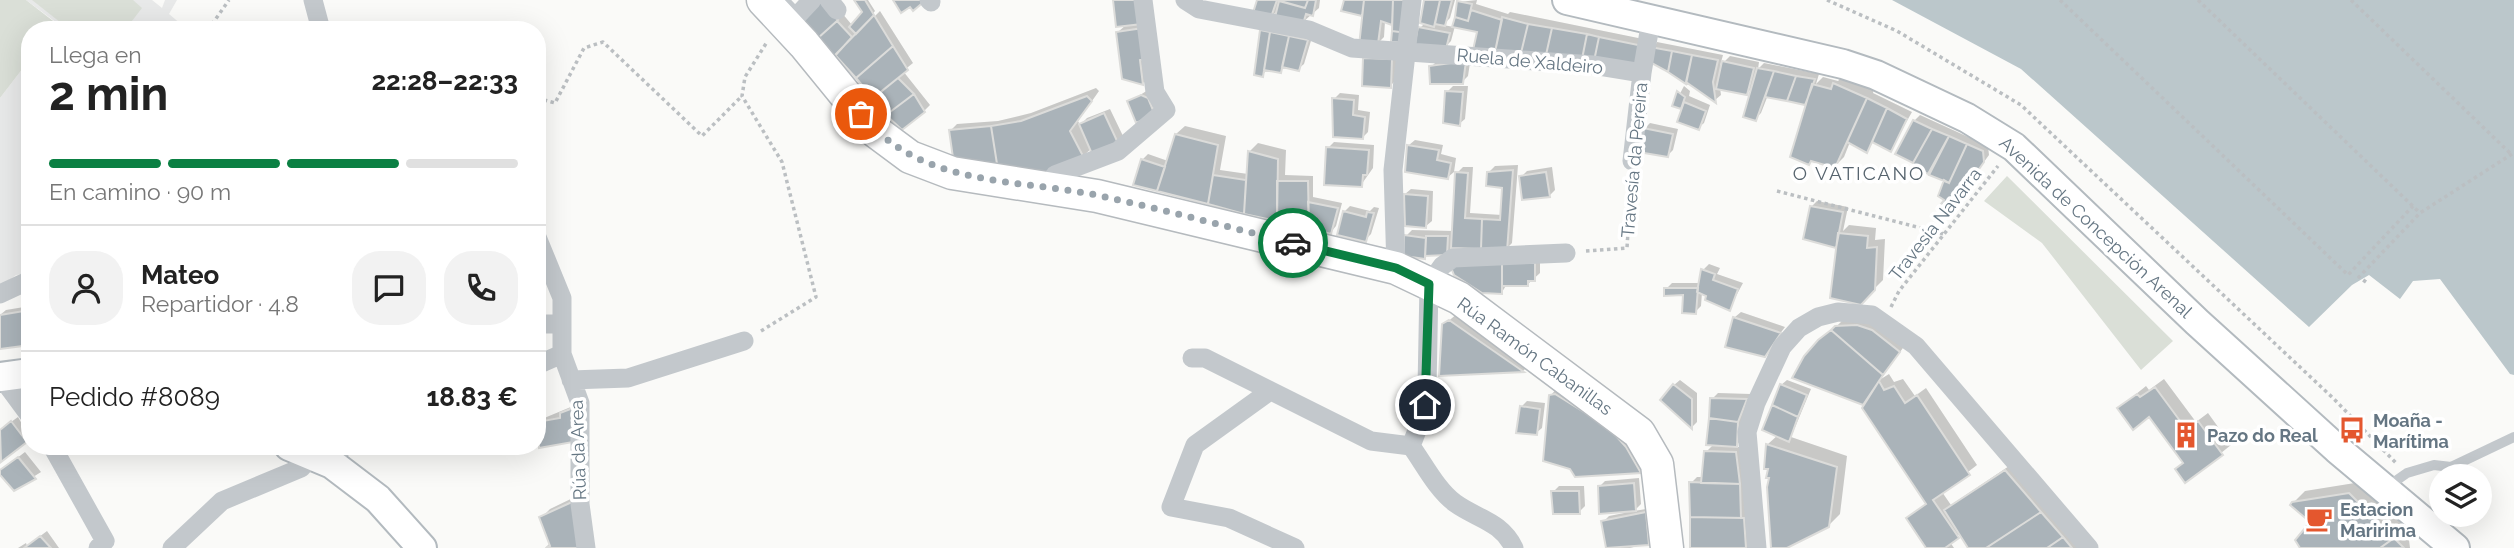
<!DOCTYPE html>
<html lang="es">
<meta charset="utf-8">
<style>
body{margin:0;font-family:Raleway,sans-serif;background:#f2f2f2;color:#222;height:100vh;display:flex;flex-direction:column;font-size:26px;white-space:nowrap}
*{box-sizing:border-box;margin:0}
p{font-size:23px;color:#767676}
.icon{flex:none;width:38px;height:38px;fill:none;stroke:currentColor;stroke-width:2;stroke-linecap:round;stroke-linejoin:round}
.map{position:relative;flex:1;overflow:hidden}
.panel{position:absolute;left:21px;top:21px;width:525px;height:434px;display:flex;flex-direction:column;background:#fff;border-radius:28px;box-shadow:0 7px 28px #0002}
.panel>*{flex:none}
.tools{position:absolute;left:2429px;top:464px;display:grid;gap:14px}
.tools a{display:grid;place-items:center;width:63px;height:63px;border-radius:50%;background:#fff;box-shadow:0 7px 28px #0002;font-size:35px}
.pin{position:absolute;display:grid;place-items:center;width:60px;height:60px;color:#fff;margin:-30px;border:4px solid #fff;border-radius:50%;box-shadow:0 2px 7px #0007}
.courier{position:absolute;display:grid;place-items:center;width:70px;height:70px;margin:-35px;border:5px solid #0b8043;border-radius:50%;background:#fff;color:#222;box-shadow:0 2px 9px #0007}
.head em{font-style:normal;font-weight:700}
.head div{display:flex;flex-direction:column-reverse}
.head{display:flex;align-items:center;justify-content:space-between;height:119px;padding:0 28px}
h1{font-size:46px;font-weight:700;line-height:52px}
.bar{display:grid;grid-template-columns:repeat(4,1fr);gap:10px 7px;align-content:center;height:84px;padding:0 28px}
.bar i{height:9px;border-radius:5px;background:#e0e0e0}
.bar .current{background:#0b8043}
.bar p{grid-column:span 4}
.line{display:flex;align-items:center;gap:18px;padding:0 28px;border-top:2px solid #e0e0e0}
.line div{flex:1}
.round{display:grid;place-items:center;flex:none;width:74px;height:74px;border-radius:28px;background:#f2f2f2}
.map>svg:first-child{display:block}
</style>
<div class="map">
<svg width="2514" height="548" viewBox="0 0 2514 548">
<rect width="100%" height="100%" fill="#fafaf8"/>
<!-- built -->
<path fill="#e8e9e9" d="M26,0H152L162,8L165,0H177L169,14L182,25L180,30H52L57,23Z
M30,59V273L16,275L0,287V98Z"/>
<!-- green -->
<path fill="#dadfd7" d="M0,0H26L57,24L52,30H30V59L0,98Z
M32,0H133L142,8L125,30H70Z
M2007,176L2173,341L2141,370L2042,243L1984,201Z"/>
<!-- water -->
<path fill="#bbc7cb" d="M1892,0H2514V375L2510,374L2440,279L2413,281L2400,299L2369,275L2352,285L2309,327L2021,69Z"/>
<!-- shadow -->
<path fill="#0003" d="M831,0L852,25L864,12L856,0H868L875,11L869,18L871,20L880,11L913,63L903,71L930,105L924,111L875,98L804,19Z
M1114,0H1145L1148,78L1143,83L1118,32L1127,24Z
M1259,0H1320L1319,8L1303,22L1277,11L1270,18Z
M1346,0H1414L1394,23L1385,21L1384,37L1378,43L1364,15L1343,10Z
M1426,0H1455L1450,18L1443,25L1454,27L1459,2L1477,0L1476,4L1508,14L1510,12L1648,40L1643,63L1455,26L1451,41L1445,47L1420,28L1426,22Z
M1262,31L1313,34L1304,64L1298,69L1285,66L1280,71L1268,69L1262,75Z
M1657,42L1723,55L1720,66L1730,56L1759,62L1758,69L1764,63L1819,74L1816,84L1823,77L1838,81L1843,76L1874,89L1873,93L1912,112L1891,149L1874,141L1866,151L1850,142L1844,157L1835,166L1810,98L1805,103L1768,95L1761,113L1755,119L1753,87L1747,93L1720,88L1721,95L1715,100L1648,60Z
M1371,52L1397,54L1396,80L1390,86Z
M1471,56L1468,76L1462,82L1431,67L1437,61Z
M1453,86H1468L1465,119L1459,124L1447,92Z
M1684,86L1690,91L1689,96L1710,105L1704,123L1698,128L1684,108L1674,105Z
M1096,88L1099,91L1078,121L1080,125L1087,118L1110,109L1123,136L1117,142L1091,149L1083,156L999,160L951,130L957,124L998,121L1031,113Z
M1148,90L1153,92L1154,113L1129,102Z
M1340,93L1359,95L1358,110L1370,112L1368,132L1363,137L1334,99Z
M1920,115L1988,146L1989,155L1951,207L1946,199V181L1931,174L1914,121Z
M1650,123L1678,129L1673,150L1667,156L1644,129Z
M1185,126L1226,136L1220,170L1248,174L1250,151L1258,143L1286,150L1285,175L1313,176V197L1342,203L1336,226L1331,232L1158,189L1142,160L1148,154L1168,161L1176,134Z
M1415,140L1443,145L1441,154L1456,158L1454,172L1448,177L1409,145Z
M1334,142L1374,145L1373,168L1361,185L1328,148Z
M1518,165L1512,243L1506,249L1452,248L1446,253H1428L1424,257L1406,236L1412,230L1454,231L1457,173L1463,167H1473L1470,213L1502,215L1504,186L1489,172L1495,166Z
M1552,167L1555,190L1549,196L1521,177L1527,171Z
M1411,189L1433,191L1432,221L1426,226L1405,194Z
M1817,201L1848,207L1843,231L1849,225L1876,228L1875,240L1885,239L1883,280L1860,303L1839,243L1811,207Z
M1350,206L1370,211L1374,207L1379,208L1371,234L1365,240L1344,212Z
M1540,258V273L1528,284H1507L1502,292H1483Z
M1709,264L1720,268L1717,274L1743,283L1729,309L1702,292L1701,306L1695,312L1685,294L1666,289L1672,283H1701L1703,270Z
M30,306V343L0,345V315L6,310Z
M1459,312L1531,363L1523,371L1441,374L1444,325Z
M1741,312L1785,327L1764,355L1727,346L1735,317Z
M1864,320L1905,345L1881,379L1889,374L1894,382L1903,379L1915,396L1926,388L1977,465L1942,492L1951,505L2015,462L2087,548H1973L1962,532L1950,542L1954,548H1928L1908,519L1927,503L1871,394L1862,402L1805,357L1842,321Z
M2164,379L2196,422L2208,413L2231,445L2186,481L2177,469L2184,462L2150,415L2119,408L2146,386L2149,390Z
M1680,380L1697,393V422L1692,427L1674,385Z
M1787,380L1811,389L1791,437L1847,456L1840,514L1828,526L1784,548H1773L1770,467H1766L1768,444L1778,435L1781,385Z
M1559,386L1634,439L1649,463L1640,471L1576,475L1551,395Z
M1718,393L1751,394L1742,439L1735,447H1741L1755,548H1692L1691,483L1697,477H1703L1706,452L1714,444L1712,399Z
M1527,401L1545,403L1542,428L1536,433L1521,407Z
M578,404L540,446L537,421Z
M18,417L30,438L2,460L0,430Z
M25,452L41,472L14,489L0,471Z
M1639,478L1641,504L1634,511L1652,508L1654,537L1648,543L1630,548H1608L1603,522L1609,516L1624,513L1600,486L1605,481Z
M2361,482L2404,525L2398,531L2409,540L2410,548H2303L2312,522L2293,503L2305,491Z
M1559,486H1584L1585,506L1579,512L1553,492Z
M581,494L595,548H545L551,542L541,518L550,509Z
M47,531L59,548H18L26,543L27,546Z"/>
<!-- building -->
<path fill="#aab3b9" stroke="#dcdcda" stroke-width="2" d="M820,0L838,20L818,38L801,19Z
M854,0H865L874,15L856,34L849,27L862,12Z
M893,0H926L913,11L910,7L901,13Z
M1113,0H1139L1142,24L1116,27Z
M1257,0H1277L1270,20L1252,16Z
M1277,0H1308L1305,8Z
M1308,0H1316L1313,16L1306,14L1303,24L1275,17L1279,1L1305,8Z
M1344,0H1364L1362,16L1341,11Z
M1364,0H1393L1392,25L1381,21L1378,44L1359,46Z
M1393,0H1409L1407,33L1392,31Z
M1424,0H1440L1434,27L1420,23Z
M1440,0H1452L1445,26L1435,24Z
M1457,1L1472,4L1468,21L1455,17Z
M1471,10L1502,20L1495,52L1473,50L1477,32L1452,27L1455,17L1468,21Z
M874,15L893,46L856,78L835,55Z
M1502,17L1528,24L1521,53L1495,52Z
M837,21L852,37L834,57L818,38Z
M1528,24L1552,28L1546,55L1521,53Z
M1418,27L1450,33L1446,49L1414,47Z
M1143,28L1147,59L1140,60L1143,85L1122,79L1116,32Z
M1552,28L1587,34L1582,59L1546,55Z
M1260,30L1270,32L1263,77L1254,75Z
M1392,31L1407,33L1406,43L1391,42Z
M1270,32L1289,36L1281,73L1264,70Z
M1587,34L1599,37L1594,61L1582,59Z
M1289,36L1308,40L1299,71L1282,67Z
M1599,37L1643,46L1638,70L1594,61Z
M893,46L908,70L873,98L856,78Z
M1650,47L1672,51L1668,72L1646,60Z
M1672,51L1692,55L1686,84L1668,72Z
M1692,55L1718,60L1713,82L1716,103L1686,82Z
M1363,58L1392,59L1391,88L1362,86Z
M1466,61L1463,84H1430L1429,66Z
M1722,61L1754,68L1747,95L1716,89Z
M1757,68L1774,71L1756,121L1743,117Z
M1774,71L1796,76L1787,101L1765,97Z
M1796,76L1815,79L1805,105L1787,101Z
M898,78L914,94L886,115L871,100Z
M1833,83L1867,98L1835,168L1811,161L1809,165L1790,157L1812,84L1831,89Z
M1445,91L1463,92L1460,126L1443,123Z
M1677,91L1685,97L1681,109L1672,106Z
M914,94L925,112L902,130L886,115Z
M1141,95L1148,98L1155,115L1136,123L1127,101Z
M1087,96L1092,101L1070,131L1084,158L1041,174L997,164L991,126L1021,121Z
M1332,98L1354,100L1353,115L1365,117L1363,139L1333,137Z
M1867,98L1887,108L1867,153L1847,142Z
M1684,102L1706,111L1699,130L1677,122Z
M1887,108L1907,119L1891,152L1872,142Z
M1104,113L1118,143L1092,154L1079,124Z
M1913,120L1932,129L1913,163L1895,154Z
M991,126L997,164L953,158L949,130Z
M1643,128L1673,134L1668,157L1638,152Z
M1932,129L1949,136L1928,174L1914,166L1913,163Z
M1175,134L1218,145L1208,204L1157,191Z
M1949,136L1967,144L1949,183L1929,175Z
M1967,144L1983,151L1984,162L1951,209L1941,204L1944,200L1938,196L1944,180L1949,183Z
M1407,145L1439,150L1437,160L1451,163L1448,179L1405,172Z
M1326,147L1369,150L1367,175H1363L1362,187L1324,185Z
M1248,151L1278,159L1277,221L1244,214Z
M1141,159L1165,167L1157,191L1133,185Z
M1513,170L1507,251L1481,249L1482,219L1500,220L1502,188L1486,186L1487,172Z
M1455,172L1468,173L1465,218L1482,219L1481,249L1451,248Z
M1546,172L1550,197L1522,200L1519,176Z
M1213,175L1246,180L1244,214L1208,204Z
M1277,181H1308L1309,228L1277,221Z
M1404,194L1428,196L1426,228L1405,226Z
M1308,202L1338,208L1331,234L1309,228Z
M1810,206L1843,212L1836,248L1803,239Z
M1343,211L1366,217L1367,212L1374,213L1366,242L1337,235Z
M1838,233L1868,236L1867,248L1877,247L1875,290L1861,305L1830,298Z
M1404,235L1426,238L1425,259L1404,256Z
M1426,236H1448L1447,255L1425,256Z
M1502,263V294L1482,293L1454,275L1450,265Z
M1502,263H1535V281H1528V286H1502Z
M1701,269L1715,274L1713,280L1738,289L1730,311L1705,300L1706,296L1697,292Z
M1664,288H1698L1696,314L1682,313L1683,295L1664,296Z
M30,310V345L0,349V315Z
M1733,317L1781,333L1765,357L1725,347Z
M1449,320L1524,372L1439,376L1442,324Z
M1857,325L1872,330L1900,352L1883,375L1831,330L1835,326Z
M1831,330L1883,375L1863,405L1792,378L1804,356L1818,340Z
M1879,381L1884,390L1894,386L1905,403L1917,395L1970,475L1933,500L1959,538L1945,548H1926L1906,518L1926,504L1862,408Z
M1673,384L1692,399V429L1660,400Z
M1780,384L1807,395L1798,417L1772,405Z
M2155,387L2186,429L2198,421L2223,455L2185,483L2175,469L2183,463L2149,417L2133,430L2117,408L2137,394L2140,397Z
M1555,394L1608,427L1626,447L1641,473L1575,477L1570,469L1543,461L1549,395Z
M1710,398L1747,399L1738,422L1709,418Z
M1772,405L1798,417L1789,442L1762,430Z
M1520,406L1540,409L1537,435L1516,433Z
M573,408V442L539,448L537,422L560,418V413Z
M1709,418L1738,422L1737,447L1706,445Z
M11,421L27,442L1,462L0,430Z
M1766,444L1837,467L1829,527L1787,548H1771L1767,487L1769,478H1766L1768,469H1764Z
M1704,451L1736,452L1740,484L1701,483Z
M18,457L36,479L14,491L0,475V470Z
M2005,470L2041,512L1986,548H1968L1944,510Z
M1689,482L1740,484L1741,518L1690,517Z
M1634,483L1636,511L1599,514L1598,486Z
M1551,491H1579L1580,514H1553Z
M2349,493L2394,538L2380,548H2300L2295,540L2310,522L2290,505L2292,502Z
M572,502L583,548H546L550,546L539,517Z
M1646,512L1649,545L1606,548L1601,521Z
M2041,512L2063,537L2047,548H1986Z
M1690,517L1744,518L1746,548H1690Z
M40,536L51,548H24Z
M2063,537L2072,548H2047Z
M2394,538L2404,548H2380Z"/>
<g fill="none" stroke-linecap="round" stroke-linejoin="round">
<!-- secondary casing -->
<g stroke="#b3babf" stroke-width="32">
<path id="secondary" d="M1567,0L1843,64L1876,75L1967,118L2014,147L2197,322L2337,449L2455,548
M0,377L30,373
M289,446L332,464L378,499L422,548"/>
</g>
<!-- primary casing -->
<g stroke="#b5babe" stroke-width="35">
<path id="primary" d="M763,0L804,44L875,131L910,157L952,173L1097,196L1396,268L1459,298L1639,433L1657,464L1667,548"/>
</g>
<!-- path -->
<path stroke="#bbbfc2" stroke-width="3.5" stroke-dasharray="3.5 3.5" stroke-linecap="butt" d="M1827,0L1897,31L2021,105L2334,399L2396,463
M2060,0L2348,275L2413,206
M2198,0L2420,213
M2351,0L2512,155
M208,30L229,0
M371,30L388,23L401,30
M537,98L555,103L584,48L603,42L702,136L742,96
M1777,191L1944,234
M1586,251L1627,248L1631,178
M2366,282L2359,277L2420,213L2512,154
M1891,307L1899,291L1998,166
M761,331L816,297L782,162L742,96L745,77L767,42"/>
<!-- lane -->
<path stroke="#c3c8cc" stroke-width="10" d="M2387,487L2407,473L2434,465L2451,467L2514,437
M2441,534L2449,514"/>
<!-- street -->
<path stroke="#c3c8cc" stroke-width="19" d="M313,0L321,30
M829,0L837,10
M929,0L931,2
M1185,0L1199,9L1309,30L1352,48L1593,65L1642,73L1651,20
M782,4L795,18L812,0
M1632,161L1642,73
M1050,187L1055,175L1118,151L1166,110L1155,92L1143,0
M537,237L562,298V354L580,403V504L586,548
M1396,268L1393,170L1412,0
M0,294L30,280
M537,321L539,324H562
M1192,358H1205L1371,441L1411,446
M537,365L562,354
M1,377L30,416
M571,380L628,378L744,341
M1270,391L1195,445L1171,507L1229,518L1295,548
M52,446L105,541L98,548
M1411,446L1421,420L1427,388L1429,284L1442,266L1453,258L1566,253
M1411,446C1424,464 1437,490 1455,503C1477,519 1501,521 1514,548
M332,464L340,449L346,446
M172,548L222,501L301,468L312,456
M1757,548L1747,432L1756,403L1782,347L1799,328L1818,317L1838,312L1872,315L1916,346L2089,548"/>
<!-- secondary -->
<use href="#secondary" stroke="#fff" stroke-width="28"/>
<!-- primary -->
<use href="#primary" stroke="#fff" stroke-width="32"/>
</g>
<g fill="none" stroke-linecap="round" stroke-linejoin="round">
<!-- done -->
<path stroke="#99a4ac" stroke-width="7" stroke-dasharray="0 12.6" d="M861,114C921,187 1011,178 1096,195C1162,209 1227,227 1293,243"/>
<!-- route -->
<path stroke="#0b8043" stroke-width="9" d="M1293,243L1396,268L1429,284L1425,405"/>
</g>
<!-- icons -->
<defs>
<g id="bus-bare" transform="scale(2.1)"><path d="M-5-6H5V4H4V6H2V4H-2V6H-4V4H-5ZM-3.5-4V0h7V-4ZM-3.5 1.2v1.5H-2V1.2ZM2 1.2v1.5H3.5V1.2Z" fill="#e4572e" stroke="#fff" stroke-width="2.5" paint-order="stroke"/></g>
<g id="building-bare" transform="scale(2.1)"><path d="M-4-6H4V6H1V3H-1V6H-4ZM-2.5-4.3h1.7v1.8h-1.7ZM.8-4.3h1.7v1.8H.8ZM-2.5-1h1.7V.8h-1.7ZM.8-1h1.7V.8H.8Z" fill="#e4572e" stroke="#fff" stroke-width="2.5" paint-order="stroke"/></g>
<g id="cafe-bare" transform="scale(2.1)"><path d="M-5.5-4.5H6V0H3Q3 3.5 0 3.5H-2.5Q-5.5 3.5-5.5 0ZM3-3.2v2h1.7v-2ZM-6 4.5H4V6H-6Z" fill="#e4572e" stroke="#fff" stroke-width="2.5" paint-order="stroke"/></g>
</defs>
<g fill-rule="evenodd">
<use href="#bus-bare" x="2352" y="430"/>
<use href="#building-bare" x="2186" y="435"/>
<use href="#cafe-bare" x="2319" y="519"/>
</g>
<g text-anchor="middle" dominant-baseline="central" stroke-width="7" stroke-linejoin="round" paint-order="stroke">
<!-- street labels -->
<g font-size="18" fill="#657683" stroke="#fff">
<text transform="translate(1530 61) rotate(5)">Ruela de Xaldeiro</text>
<text transform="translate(1634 160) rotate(-85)">Travesía da Pereira</text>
<text transform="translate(1935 224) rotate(-52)">Travesía Navarra</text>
<text transform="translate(2096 227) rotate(43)">Avenida de Concepción Arenal</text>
<text transform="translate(1535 356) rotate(36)">Rúa Ramón Cabanillas</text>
<text transform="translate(578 450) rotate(-92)">Rúa da Area</text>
</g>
<!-- poi labels -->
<g font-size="18" font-weight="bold" fill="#657683" stroke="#fff" text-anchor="start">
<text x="2373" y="420">Moaña -<tspan x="2373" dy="21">Marítima</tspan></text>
<text x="2207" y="435">Pazo do Real</text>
<text x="2340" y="509">Estacion<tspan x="2340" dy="21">Maririma</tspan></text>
</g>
<!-- neighbourhood labels -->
<g font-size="19" letter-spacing="2" fill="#57646e" stroke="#fff">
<text x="1859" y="173">O VATICANO</text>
</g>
</g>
</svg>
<div class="tools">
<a><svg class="icon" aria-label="layers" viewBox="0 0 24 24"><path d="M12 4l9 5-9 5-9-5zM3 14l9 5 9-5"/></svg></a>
</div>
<div class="pin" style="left:861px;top:114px;background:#ea580c"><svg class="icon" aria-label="bag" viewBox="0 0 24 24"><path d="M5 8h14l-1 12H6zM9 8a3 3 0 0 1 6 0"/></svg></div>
<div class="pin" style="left:1425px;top:405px;background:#1f2937"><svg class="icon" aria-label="home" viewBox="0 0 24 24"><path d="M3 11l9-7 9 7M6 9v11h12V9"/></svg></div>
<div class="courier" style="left:1293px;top:243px"><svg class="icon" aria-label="car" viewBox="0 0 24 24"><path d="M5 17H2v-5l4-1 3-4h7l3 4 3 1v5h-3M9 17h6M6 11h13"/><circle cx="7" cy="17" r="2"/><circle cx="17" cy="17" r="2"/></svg></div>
<section class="panel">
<div class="head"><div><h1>2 min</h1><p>Llega en</p></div><em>22:28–22:33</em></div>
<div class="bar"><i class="current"></i><i class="current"></i><i class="current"></i><i></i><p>En camino · 90 m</p></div>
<div class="line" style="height:126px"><a class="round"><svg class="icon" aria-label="person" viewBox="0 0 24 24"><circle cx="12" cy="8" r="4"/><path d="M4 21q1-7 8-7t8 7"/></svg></a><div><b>Mateo</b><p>Repartidor · 4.8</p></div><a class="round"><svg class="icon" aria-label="chat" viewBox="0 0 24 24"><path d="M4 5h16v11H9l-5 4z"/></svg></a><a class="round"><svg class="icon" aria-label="phone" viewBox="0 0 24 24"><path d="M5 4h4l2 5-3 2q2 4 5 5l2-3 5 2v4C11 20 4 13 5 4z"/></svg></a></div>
<div class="line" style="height:91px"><div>Pedido #8089</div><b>18.83 €</b></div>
</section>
</div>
